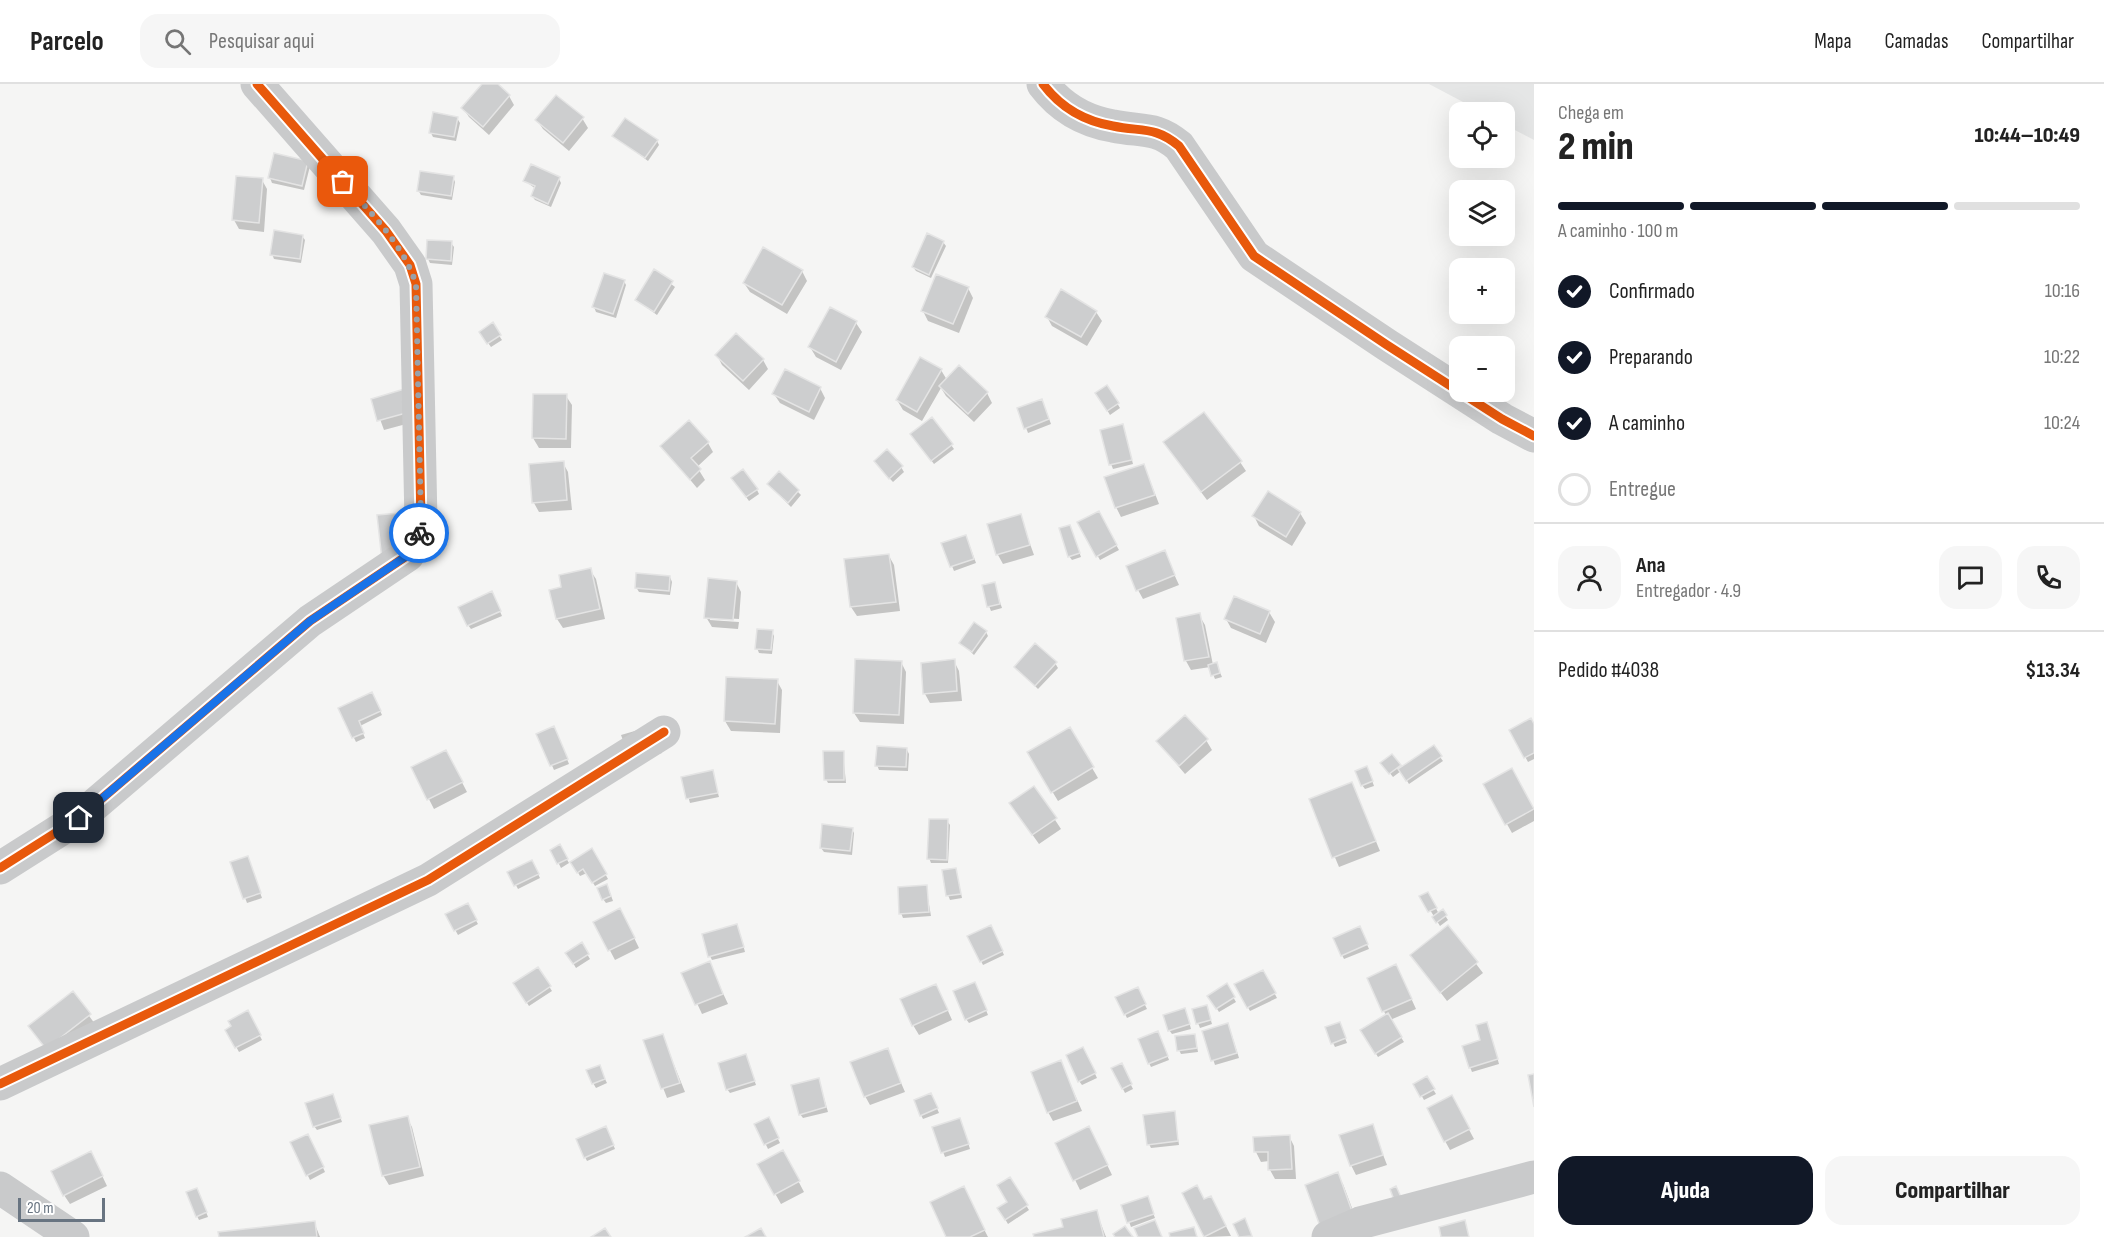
<!DOCTYPE html>
<html lang="pt">
<meta charset="utf-8">
<style>
body{margin:0;font-family:"Sofia Sans Condensed",sans-serif;background:#f6f6f6;color:#222;height:100vh;display:flex;flex-direction:column;font-size:22px;white-space:nowrap}
*{box-sizing:border-box;margin:0}
p{font-size:20px;color:#767676}
.icon{flex:none;width:33px;height:33px;fill:none;stroke:currentColor;stroke-width:2;stroke-linecap:round;stroke-linejoin:round}
.map{position:relative;flex:1;overflow:hidden}
.side{display:flex;flex-direction:column;background:#fff;width:570px}
.side>*{flex:none}
.fabs{position:absolute;left:1449px;top:18px;display:grid;gap:12px}
.fabs a{display:grid;place-items:center;width:66px;height:66px;border-radius:12px;background:#fff;box-shadow:0 6px 24px #0002;font-size:30px}
.scale{position:absolute;left:18px;bottom:15px;width:87px;box-sizing:border-box;padding-left:6px;border:3px solid #687481;border-top:0;font-size:16px;line-height:21px;white-space:nowrap;color:#687481;-webkit-text-stroke:4px #fff;paint-order:stroke}
.pin{position:absolute;display:grid;place-items:center;width:51px;height:51px;color:#fff;margin:-26px;border-radius:12px;box-shadow:0 3px 9px #0006}
.courier{position:absolute;display:grid;place-items:center;width:60px;height:60px;margin:-30px;border:4px solid #1a73e8;border-radius:50%;background:#fff;color:#222;box-shadow:0 2px 8px #0007}
.head em{font-style:normal;font-weight:800}
.head div{display:flex;flex-direction:column-reverse}
.head{display:flex;align-items:center;justify-content:space-between;height:102px;padding:0 24px}
h1{font-size:39px;font-weight:800;line-height:45px}
.bar{display:grid;grid-template-columns:repeat(4,1fr);gap:9px 6px;align-content:center;height:72px;padding:0 24px}
.bar i{height:8px;border-radius:4px;background:#e0e0e0}
.bar .active{background:#111827}
.bar p{grid-column:span 4}
.line{display:flex;align-items:center;gap:15px;padding:0 24px;border-top:2px solid #e0e0e0}
.line div{flex:1}
.round{display:grid;place-items:center;flex:none;width:63px;height:63px;border-radius:18px;background:#f6f6f6}
ol{padding:0 24px;list-style:none}
li{display:flex;align-items:center;gap:18px;height:66px}
li p{margin-inline-start:auto}
li .icon{padding:6px;border-radius:50%;background:#111827;color:#fff;stroke-width:4}
li:last-child{color:#767676}
li i{width:33px;height:33px;border:3px solid #e0e0e0;border-radius:50%}
.button{display:flex;gap:12px;margin-top:auto;padding:12px 24px}
.button a{flex:1;height:69px;border-radius:18px;background:#111827;color:#fff;font-size:24px;font-weight:800;line-height:69px;text-align:center}
.button a+a{background:#f6f6f6;color:#222}
header{display:flex;align-items:center;gap:36px;box-sizing:border-box;height:84px;padding:0 30px;background:#fff;border-bottom:2px solid #e0e0e0}
header strong{font-size:28px}
nav{display:flex;gap:33px;margin-inline-start:auto;font-size:21px}
.search{width:420px;height:54px;background:#f6f6f6;display:flex;align-items:center;gap:15px;box-sizing:border-box;padding:0 21px;border-radius:18px;color:#767676;font-size:22px}
main{display:flex;flex:1;min-height:0}
.map>svg:first-child{display:block}
</style>
<header>
<strong>Parcelo</strong>
<div class="search"><svg class="icon" aria-label="search" viewBox="0 0 24 24"><circle cx="10" cy="10" r="6"/><path d="M15 15l6 6"/></svg>Pesquisar aqui</div>
<nav><a>Mapa</a><a>Camadas</a><a>Compartilhar</a></nav>
</header>
<main>
<div class="map">
<svg width="1534" height="1153" viewBox="0 0 1534 1153">
<rect width="100%" height="100%" fill="#f5f5f4"/>
<!-- built -->
<path fill="#e5e6e6" d="M1429,0H1534V56L1505,41L1504,28H1482Z"/>
<!-- shadow -->
<path fill="#0003" d="M484,0H495L509,12L514,21L489,51L469,33L463,24Z
M457,34L460,39L456,57L433,53L431,49Z
M582,34L588,44L569,67L543,45L537,36Z
M614,52L657,57L659,61L648,77Z
M276,71L310,82L304,106L272,99L270,94Z
M453,93L455,98L452,116L421,111L418,106Z
M559,95L561,99L551,123L535,116L532,112L536,105L525,97Z
M262,96L267,105L264,148L239,145L234,136Z
M302,152L305,156L301,179L274,175L272,170Z
M943,158L946,162L931,194L916,187L913,183Z
M451,159L454,163L452,181L430,179L428,175Z
M654,187L675,203L657,231L636,216Z
M802,187L807,197L787,230L750,208L744,199Z
M624,197L626,201L616,234L596,228L594,223Z
M968,204L973,214L959,249L928,237L923,227Z
M831,225L856,239L862,248L841,286L816,273L810,263Z
M1096,228L1102,237L1087,262L1052,242L1047,233Z
M492,241L502,256L491,263L483,252Z
M717,271L763,276L768,285L749,306L722,281Z
M959,283L987,309L992,319L974,338L946,312L941,304L922,337L903,326L897,316L941,286L947,296Z
M1107,303L1120,324L1110,331L1097,309Z
M820,304L825,314L814,336L780,319L774,310Z
M566,312L572,321L571,364H539L533,354Z
M373,316L421,336L384,346Z
M1044,321L1051,340L1028,349L1019,325Z
M1124,346L1133,380L1113,385L1111,380Z
M915,355L951,361L954,365L934,380Z
M708,359L713,368L697,383L705,396L697,404L662,362Z
M1171,368L1240,378L1246,387L1207,416Z
M563,379L568,388L572,426L539,428L534,419Z
M1144,381L1159,420L1121,433L1116,423Z
M878,382L901,383L904,388L893,398Z
M779,389L801,411L791,423L769,401Z
M736,399L757,406L759,410L749,417Z
M1268,409L1300,429L1306,439L1292,462L1259,442L1254,432Z
M1098,429L1119,466L1100,476L1079,439Z
M1020,432L1034,471L1003,480L998,471Z
M1072,447L1081,473L1072,476L1069,472Z
M968,457L976,479L954,487L943,460Z
M1164,468L1179,501L1143,515L1138,506Z
M889,472L894,481L900,527L857,532L851,523Z
M590,486L596,495L605,535L563,544L557,535L563,504Z
M670,493L672,498L670,511L639,508L636,503Z
M736,498L741,508L739,535L710,533V536L739,538L738,545L712,543L706,533Z
M994,500L1002,524L991,527L989,522Z
M494,514L502,532L471,545L468,541Z
M1269,528L1275,538L1266,559L1231,544L1226,535Z
M1199,531L1205,541L1213,581L1218,584L1222,593L1215,595L1210,583L1191,586L1186,577L1178,535Z
M772,548L774,552L772,570L759,569L757,564Z
M986,548L988,552L974,571L961,559Z
M954,577L959,587L962,617L930,619L925,610Z
M901,578L906,588L904,640L860,638L854,629Z
M1055,579L1058,584L1038,605L1016,583Z
M777,597L782,606L780,649L731,647L725,637Z
M374,614L382,631L360,642L365,654L356,658L340,625Z
M1530,636L1534,643V675L1528,678L1511,646Z
M652,642L662,669L631,678L621,651Z
M1069,645L1098,694L1058,717L1029,669Z
M556,648L569,680L554,686L538,650Z
M1206,656L1212,666L1185,690L1158,658Z
M907,666L909,670L908,687L879,686L877,681Z
M843,669L846,699H828L826,695Z
M1440,673L1443,677L1409,700L1401,687L1393,693L1385,683L1399,682L1401,685Z
M451,677L467,708L434,725L413,684Z
M1512,686L1534,726V737L1512,749L1485,701Z
M712,688L719,713L690,719L683,694Z
M1369,688L1374,702L1365,705L1362,701Z
M1352,700L1380,767L1339,783L1311,716Z
M1034,704L1061,745L1039,760L1017,729Z
M947,737L950,741L948,779H931L929,774Z
M852,745L854,749L852,771L824,768L821,764Z
M559,762L569,779L561,784L552,766Z
M592,766L608,795L595,802L587,789L580,792L572,778Z
M249,778L262,814L247,819L232,779Z
M532,778L540,794L518,805L509,788Z
M956,785L962,814L950,816L948,811Z
M926,803L931,832L903,834L901,829Z
M609,806L613,817L606,819L603,815Z
M1428,810L1439,830L1442,827L1448,836L1440,842L1422,813Z
M467,821L478,840L458,851L447,831Z
M625,835L639,864L615,876L595,838Z
M1448,843L1483,889L1447,917L1412,871Z
M739,846L745,868L712,876L710,872Z
M993,847L1004,871L983,881L981,877Z
M1362,849L1369,865L1344,875L1342,871Z
M581,860L590,875L576,884L567,869Z
M709,879L728,920L702,930L683,889Z
M538,885L552,907L529,922L515,900Z
M1263,888L1277,914L1250,927L1236,901Z
M1401,892L1416,925L1390,936L1404,958L1378,973L1362,947L1386,932L1384,927Z
M1226,901L1236,918L1219,928L1209,912Z
M977,904L988,931L969,939L966,935Z
M1137,905L1147,925L1127,934L1117,914Z
M73,910L95,940L52,973L30,943Z
M941,911L952,936L919,951L913,941Z
M1208,927L1212,940L1200,944L1198,939Z
M248,928L262,956L239,968L227,946Z
M1187,930L1191,945L1172,950L1169,946Z
M1341,944L1347,959L1335,963L1333,959Z
M1489,944L1499,980L1472,988L1470,983Z
M1230,945L1239,974L1215,981L1204,948Z
M662,951L685,1008L667,1014L645,957Z
M1195,951L1198,968L1181,970L1179,966Z
M1160,953L1169,976L1151,983L1149,979Z
M887,966L905,1008L870,1021L865,1012Z
M1085,969L1097,994L1082,1001L1079,997Z
M746,972L756,1001L730,1009L727,1005Z
M1061,978L1082,1027L1053,1037L1048,1028Z
M1121,981L1133,1005L1125,1009L1113,985Z
M601,987L607,999L596,1004L593,999Z
M1426,994L1436,1010L1424,1016L1415,1000Z
M820,1000L828,1028L803,1034L800,1030Z
M933,1015L939,1029L923,1035L921,1031Z
M334,1016L342,1038L317,1046L314,1042Z
M1457,1023L1474,1055L1450,1066L1445,1057Z
M1174,1029L1179,1061L1151,1064L1149,1060Z
M407,1034L412,1043L424,1092L389,1101L383,1091Z
M770,1039L780,1059L768,1065L756,1040Z
M962,1040L970,1065L945,1073L934,1044Z
M1372,1042L1387,1081L1356,1091L1351,1081Z
M608,1048L615,1065L587,1077L585,1073Z
M1289,1052L1294,1062L1296,1095H1275L1270,1086L1269,1077L1261,1078L1256,1068Z
M1094,1054L1112,1091L1080,1106L1057,1059Z
M310,1056L325,1088L310,1096L292,1059Z
M783,1068L804,1108L781,1120L759,1081Z
M96,1079L107,1102L70,1120L64,1111Z
M1337,1090L1343,1100L1358,1140L1322,1141Z
M1009,1095L1029,1126L1008,1140L999,1125L1009,1119Z
M1184,1109L1216,1123L1231,1152L1205,1153Z
M199,1110L208,1133L199,1136L197,1132Z
M968,1114L988,1153H948Z
M1149,1119L1155,1134L1131,1143L1123,1122Z
M1096,1127L1106,1153H1036L1065,1144Z
M314,1138L320,1153H220Z"/>
<!-- building -->
<path fill="#cdcecf" stroke="#e4e4e4" stroke-width="1.5" d="M482,0H498L510,11L483,43L461,24Z
M556,11L584,33L563,59L535,36Z
M433,28L458,33L454,53L429,49Z
M625,34L658,56L645,74L612,52Z
M274,69L308,77L302,102L268,94Z
M531,80L560,93L548,120L531,112L535,102L523,97Z
M420,87L454,92L451,112L417,107Z
M236,92L263,94L259,139L232,136Z
M274,146L303,151L300,175L270,171Z
M927,149L944,157L929,191L912,183Z
M427,156L452,157L451,177L426,175Z
M763,163L803,186L782,221L743,199Z
M654,185L673,197L654,228L635,216Z
M604,189L625,196L613,230L592,223Z
M936,190L969,203L953,240L921,227Z
M1061,205L1097,227L1081,253L1045,233Z
M830,223L857,237L836,278L808,263Z
M493,238L501,251L487,260L479,248Z
M736,249L764,275L743,297L715,271Z
M920,273L942,285L917,328L896,316Z
M959,281L988,308L968,330L939,302Z
M785,285L821,303L809,328L772,310Z
M1107,301L1119,319L1107,327L1095,309Z
M411,303L417,326L377,337L371,315Z
M533,310H567L566,355L532,354Z
M1042,315L1049,335L1024,345L1017,324Z
M1204,328L1242,377L1201,408L1163,358Z
M932,333L953,360L931,377L910,350Z
M689,336L709,358L691,374L701,385L690,396L660,362Z
M1123,340L1132,376L1109,381L1100,346Z
M887,365L903,382L889,395L874,377Z
M564,377L567,416L532,419L529,380Z
M1144,380L1155,411L1115,424L1104,393Z
M743,385L758,405L746,413L731,394Z
M779,387L799,406L788,419L767,400Z
M1268,407L1301,428L1286,453L1252,432Z
M1099,427L1117,461L1096,473L1077,438Z
M411,428L414,456L382,476L377,431Z
M1021,430L1030,461L996,471L987,440Z
M1070,441L1080,469L1068,473L1059,444Z
M966,451L974,475L950,483L941,459Z
M1165,466L1175,491L1136,507L1126,482Z
M889,470L896,518L850,523L844,475Z
M591,484L600,525L556,535L549,506L561,503L559,491Z
M636,489L670,492L669,507L635,504Z
M708,494L737,497L733,536L704,534Z
M995,498L1000,520L987,523L982,501Z
M492,507L501,527L467,542L458,523Z
M1234,512L1270,527L1260,550L1224,535Z
M1200,529L1209,573L1184,577L1176,534Z
M974,538L987,547L972,568L959,559Z
M757,545L773,546L771,566L755,565Z
M1035,559L1057,578L1035,602L1014,583Z
M855,575L902,577L899,631L853,629Z
M955,575L957,607L923,610L921,579Z
M1217,578L1220,589L1211,592L1208,581Z
M726,593L778,595L775,640L724,637Z
M372,608L381,627L359,637L364,649L352,654L338,624Z
M1185,631L1208,655L1179,682L1156,657Z
M1531,634L1534,640V669L1524,674L1509,646Z
M554,642L568,675L550,682L536,650Z
M1070,643L1094,683L1051,709L1027,668Z
M1434,661L1442,672L1406,697L1398,685Z
M877,662L907,664L906,683L875,682Z
M446,666L463,698L427,716L411,683Z
M823,667H844V696H824Z
M1392,670L1401,681L1389,690L1380,679Z
M1367,682L1373,697L1361,702L1355,687Z
M1512,684L1534,725L1505,741L1483,700Z
M713,686L718,709L686,715L681,693Z
M1352,698L1376,757L1332,774L1309,715Z
M1034,702L1057,734L1032,751L1009,719Z
M929,735H948L947,776L927,775Z
M822,740L853,744L850,767L820,764Z
M560,760L568,775L557,780L550,766Z
M592,764L607,790L592,799L583,785L577,789L570,778Z
M248,772L261,809L243,815L230,778Z
M532,776L539,790L514,802L507,788Z
M956,784L961,810L946,812L942,786Z
M607,800L611,812L602,816L597,804Z
M927,801L929,828L899,830L898,803Z
M1428,808L1437,824L1428,828L1419,812Z
M468,819L477,836L454,847L445,830Z
M620,824L635,854L608,867L593,838Z
M1443,825L1447,831L1436,839L1432,833Z
M737,840L744,863L708,873L702,850Z
M991,841L1003,867L980,878L967,852Z
M1448,841L1478,878L1440,909L1410,871Z
M1360,842L1368,860L1341,872L1333,854Z
M582,858L589,870L573,880L565,869Z
M710,877L723,910L695,921L681,889Z
M1396,880L1412,915L1382,928L1367,894Z
M538,883L551,902L526,919L513,899Z
M1263,886L1276,909L1247,924L1234,900Z
M975,898L987,926L965,936L953,907Z
M1227,899L1235,913L1216,925L1207,912Z
M936,900L948,926L912,942L900,915Z
M1138,903L1146,920L1124,931L1115,913Z
M73,907L91,930L46,965L28,942Z
M1207,921L1211,936L1196,940L1192,925Z
M1185,924L1190,940L1168,947L1163,931Z
M248,926L261,951L235,964L225,946L231,942L228,937Z
M1388,929L1402,953L1375,970L1360,946Z
M1340,938L1346,954L1331,960L1325,943Z
M1487,938L1498,975L1469,984L1462,962L1480,956L1476,941Z
M1228,939L1237,969L1211,977L1202,947Z
M1158,947L1168,972L1148,980L1138,955Z
M663,950L680,999L661,1005L643,956Z
M1195,950L1197,964L1177,967L1175,952Z
M1083,963L1096,989L1078,998L1066,971Z
M888,964L901,999L864,1013L850,978Z
M746,970L755,997L726,1006L718,979Z
M1061,976L1077,1017L1047,1029L1031,988Z
M1122,979L1132,1000L1122,1005L1111,984Z
M600,981L605,995L592,1000L586,986Z
M1534,990V1023L1528,991Z
M1427,992L1435,1005L1420,1013L1413,1000Z
M819,994L826,1023L799,1031L791,1001Z
M931,1009L938,1024L920,1032L914,1016Z
M333,1010L341,1034L313,1043L305,1019Z
M1452,1011L1470,1045L1444,1058L1427,1024Z
M1175,1027L1178,1057L1147,1061L1143,1031Z
M408,1032L420,1083L382,1092L369,1041Z
M769,1033L779,1054L764,1061L754,1040Z
M960,1034L969,1060L941,1069L932,1043Z
M1373,1040L1383,1071L1350,1082L1339,1051Z
M606,1042L614,1061L584,1074L576,1055Z
M1089,1042L1108,1081L1073,1097L1055,1059Z
M308,1050L324,1083L306,1092L290,1058Z
M1290,1051L1292,1085L1268,1086V1068H1254L1253,1053Z
M783,1066L800,1097L774,1111L757,1080Z
M91,1067L103,1092L63,1112L51,1087Z
M1338,1088L1353,1130L1320,1142L1305,1101Z
M1010,1093L1028,1121L1005,1136L997,1124L1007,1118L997,1101Z
M1197,1101L1204,1115L1211,1112L1226,1142L1204,1153L1182,1109Z
M964,1102L985,1146L970,1153H946L930,1118Z
M1396,1102L1401,1113L1394,1116L1390,1105Z
M197,1104L207,1128L196,1133L186,1108Z
M1148,1112L1154,1130L1127,1139L1121,1121Z
M1097,1126L1104,1153H1034L1033,1150L1063,1143L1061,1135Z
M1245,1134L1252,1152L1239,1153L1233,1140Z
M1155,1136L1162,1153H1138L1134,1144Z
M1465,1136L1469,1153H1441L1439,1143Z
M315,1137L317,1153H219L218,1148Z
M1125,1142L1133,1153H1115L1113,1150Z
M1194,1143L1197,1153H1170L1169,1149Z
M605,1144L611,1153H591Z
M761,1144L766,1153H745Z"/>
<g fill="none" stroke-linecap="round" stroke-linejoin="round">
<!-- minor -->
<path stroke="#c9cacb" stroke-width="33" d="M1043,0C1061,24 1084,37 1113,42C1142,48 1155,42 1179,62L1254,172L1387,261L1502,335L1534,352
M0,784L79,734L310,537L408,471L418,455L421,438L416,200L410,181L386,147L257,0
M0,1000L428,796L664,648
M0,1104L73,1153
M1328,1153L1360,1139L1534,1093"/>
<!-- cycleway casing -->
<g stroke="#fff" stroke-width="13">
<path id="cycleway" d="M1043,0C1061,24 1084,37 1113,42C1142,48 1155,42 1179,62L1254,172L1387,261L1502,335L1534,352
M0,784L79,734L310,537L408,471L418,455L421,438L416,200L410,181L386,147L257,0
M0,1000L428,796L664,648"/>
</g>
<!-- cycleway -->
<use href="#cycleway" stroke="#e8590c" stroke-width="9"/>
</g>
<g fill="none" stroke-linecap="round" stroke-linejoin="round">
<!-- done -->
<path stroke="#99a1a9" stroke-width="6" stroke-dasharray="0 10.8" d="M343,98C371,129 403,160 416,200L421,438L419,449"/>
<!-- route -->
<path stroke="#1a73e8" stroke-width="8" d="M79,734L310,537L408,471L419,449"/>
</g>
</svg>
<div class="fabs">
<a><svg class="icon" aria-label="locate" viewBox="0 0 24 24"><circle cx="12" cy="12" r="6"/><path d="M12 2v4M12 18v4M2 12h4M18 12h4"/></svg></a>
<a><svg class="icon" aria-label="layers" viewBox="0 0 24 24"><path d="M12 4l9 5-9 5-9-5zM3 14l9 5 9-5"/></svg></a>
<a>+</a>
<a>−</a>
</div>
<div class="scale">20 m</div>
<div class="pin" style="left:343px;top:98px;background:#ea580c"><svg class="icon" aria-label="bag" viewBox="0 0 24 24"><path d="M5 8h14l-1 12H6zM9 8a3 3 0 0 1 6 0"/></svg></div>
<div class="pin" style="left:79px;top:734px;background:#1f2937"><svg class="icon" aria-label="home" viewBox="0 0 24 24"><path d="M3 11l9-7 9 7M6 9v11h12V9"/></svg></div>
<div class="courier" style="left:419px;top:449px"><svg class="icon" aria-label="bike" viewBox="0 0 24 24"><circle cx="6" cy="16" r="4"/><circle cx="18" cy="16" r="4"/><path d="M6 16l4-8h5l3 8M10 8l3 8H6M13 5h3"/></svg></div>
</div>
<section class="side">
<div class="head"><div><h1>2 min</h1><p>Chega em</p></div><em>10:44–10:49</em></div>
<div class="bar"><i class="active"></i><i class="active"></i><i class="active"></i><i></i><p>A caminho · 100 m</p></div>
<ol>
<li><svg class="icon" aria-label="check" viewBox="0 0 24 24"><path d="M5 12l5 5 9-10"/></svg>Confirmado<p>10:16</p></li>
<li><svg class="icon" aria-label="check" viewBox="0 0 24 24"><path d="M5 12l5 5 9-10"/></svg>Preparando<p>10:22</p></li>
<li><svg class="icon" aria-label="check" viewBox="0 0 24 24"><path d="M5 12l5 5 9-10"/></svg>A caminho<p>10:24</p></li>
<li><i></i>Entregue</li>
</ol>
<div class="line" style="height:108px"><a class="round"><svg class="icon" aria-label="person" viewBox="0 0 24 24"><circle cx="12" cy="8" r="4"/><path d="M4 21q1-7 8-7t8 7"/></svg></a><div><b>Ana</b><p>Entregador · 4.9</p></div><a class="round"><svg class="icon" aria-label="chat" viewBox="0 0 24 24"><path d="M4 5h16v11H9l-5 4z"/></svg></a><a class="round"><svg class="icon" aria-label="phone" viewBox="0 0 24 24"><path d="M5 4h4l2 5-3 2q2 4 5 5l2-3 5 2v4C11 20 4 13 5 4z"/></svg></a></div>
<div class="line" style="height:78px"><div>Pedido #4038</div><b>$13.34</b></div>
<div class="button"><a>Ajuda</a><a>Compartilhar</a></div>
</section>
</main>
